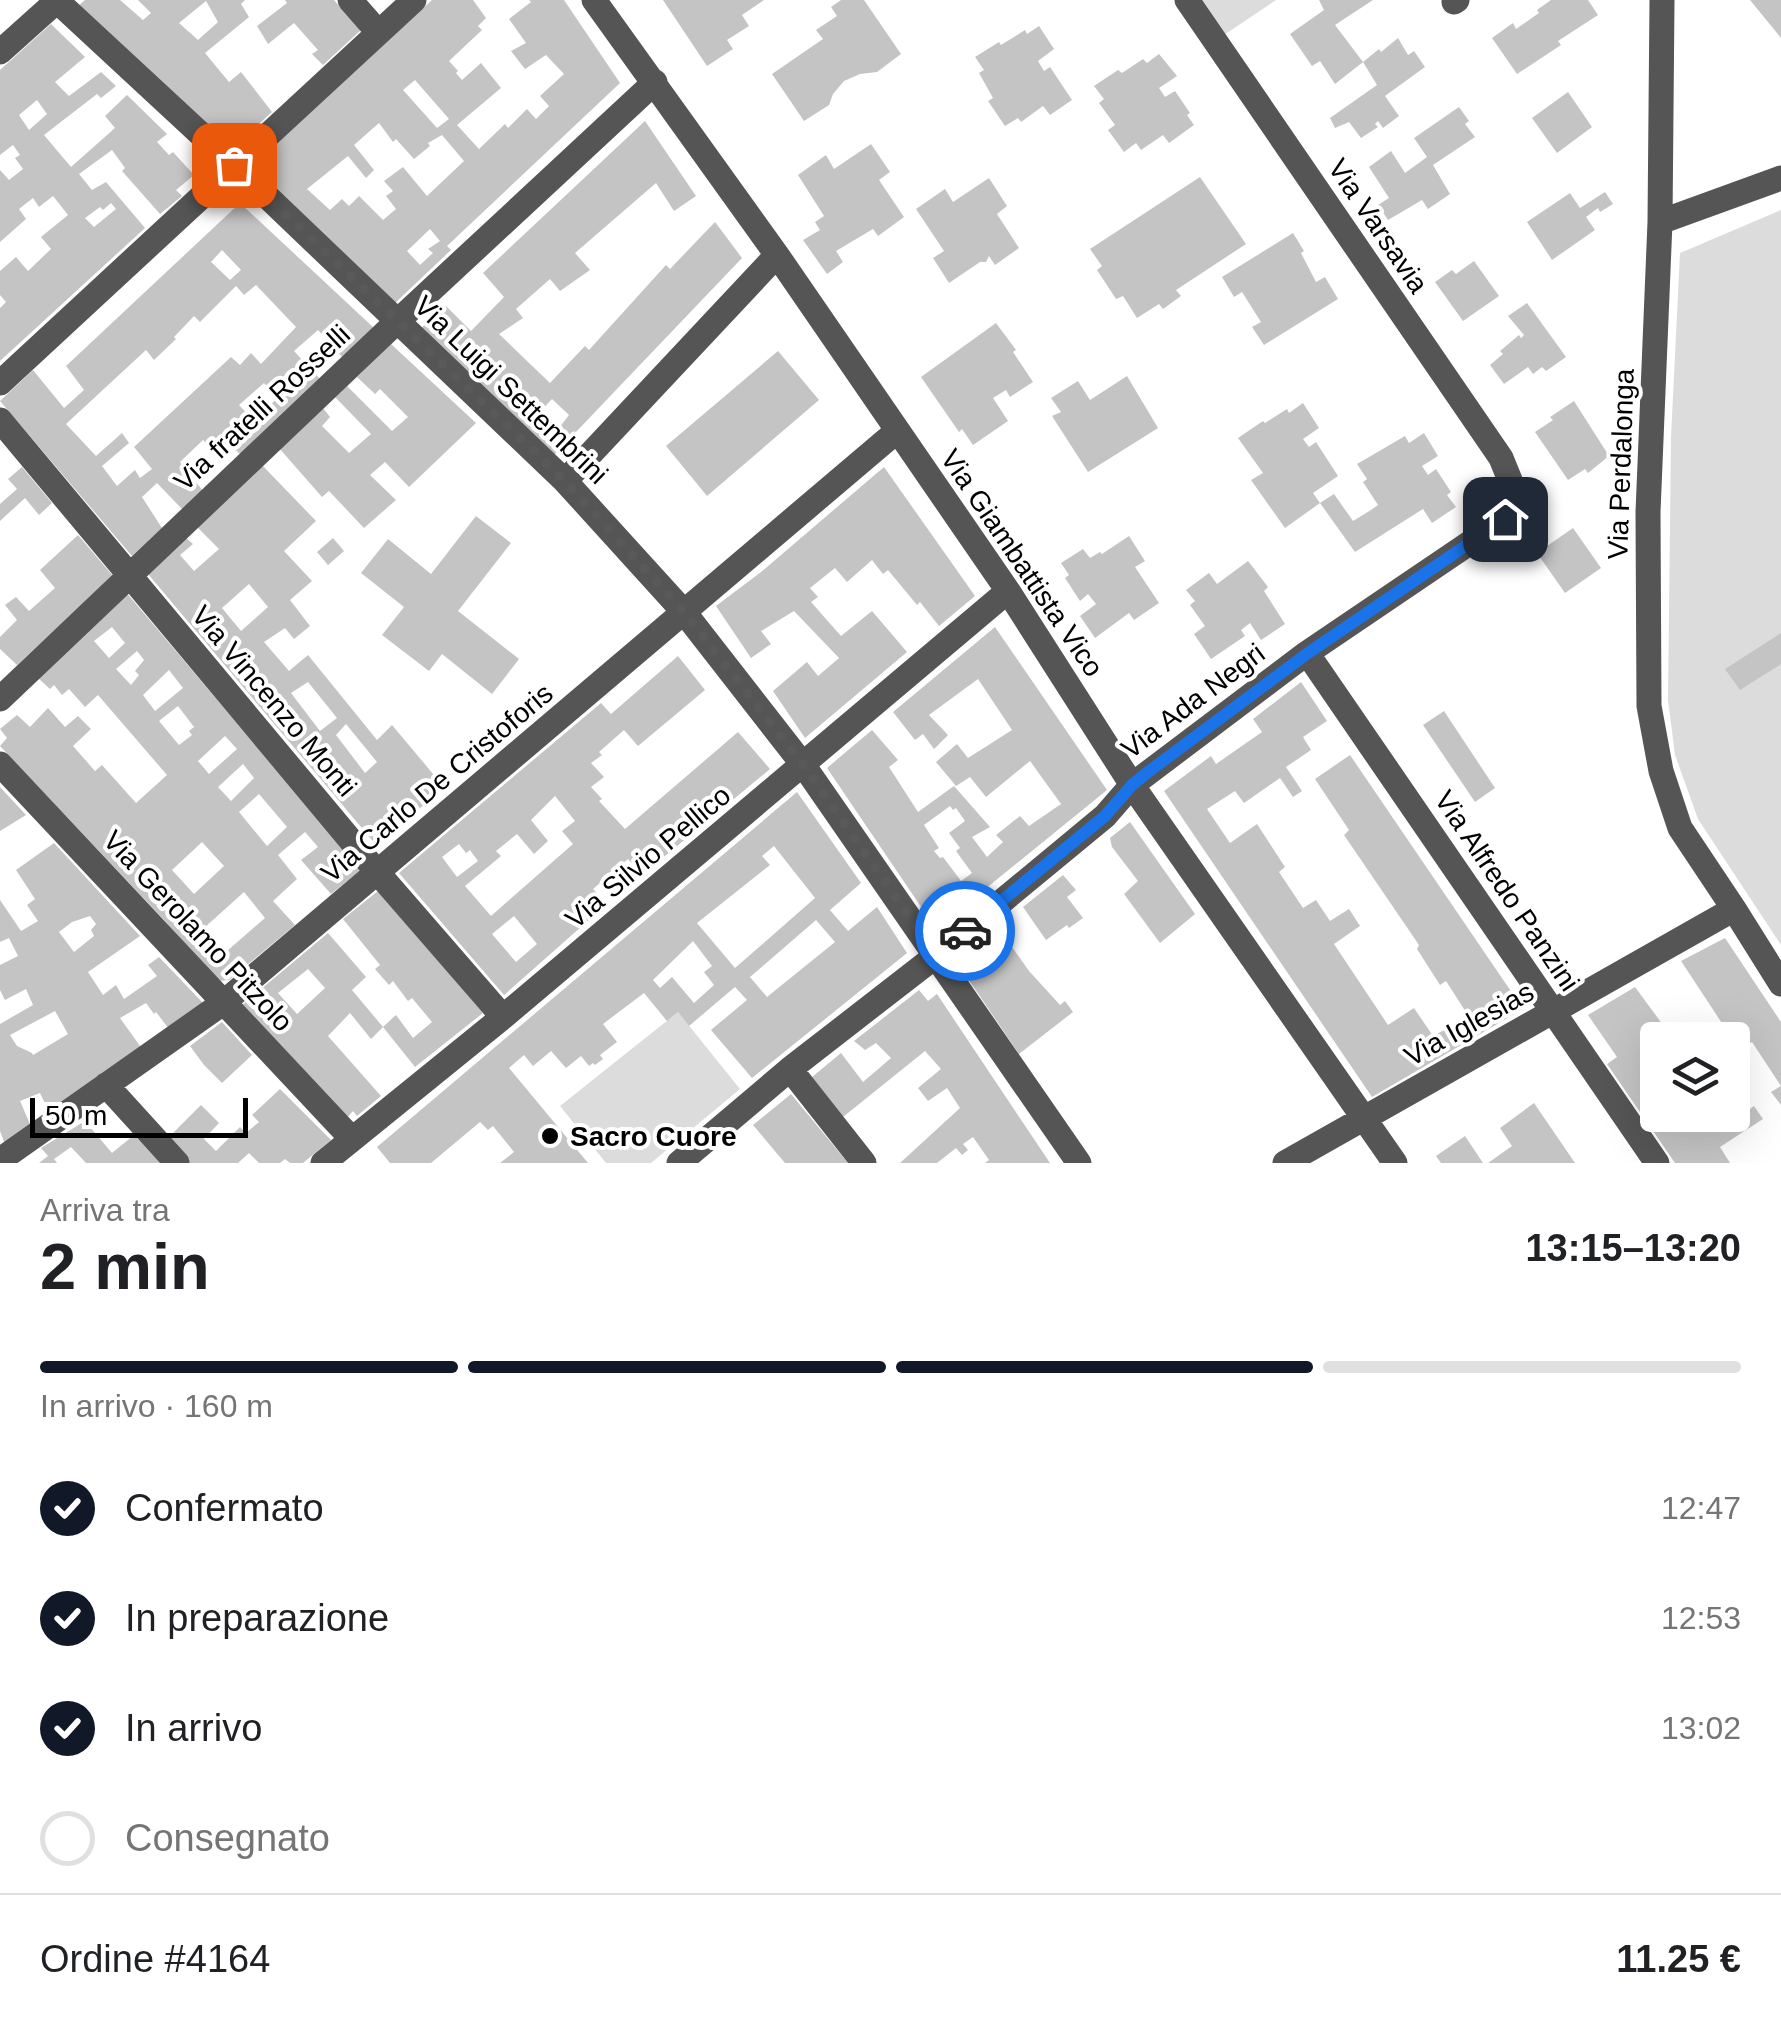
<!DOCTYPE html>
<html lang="it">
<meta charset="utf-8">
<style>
body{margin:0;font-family:Helvetica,sans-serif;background:#f2f2f2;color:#202124;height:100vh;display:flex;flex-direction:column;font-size:38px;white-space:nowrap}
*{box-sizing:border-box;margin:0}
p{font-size:32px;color:#757577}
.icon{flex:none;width:55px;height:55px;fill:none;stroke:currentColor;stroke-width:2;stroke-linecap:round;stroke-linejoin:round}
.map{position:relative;height:1163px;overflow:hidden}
.drawer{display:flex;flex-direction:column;background:#fff;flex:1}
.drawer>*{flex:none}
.controls{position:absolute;left:1640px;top:1022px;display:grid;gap:20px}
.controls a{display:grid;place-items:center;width:110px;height:110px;border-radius:10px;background:#fff;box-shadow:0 10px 40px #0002;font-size:50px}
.scale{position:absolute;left:30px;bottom:25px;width:218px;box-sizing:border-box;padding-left:10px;border:5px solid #000;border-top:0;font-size:28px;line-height:35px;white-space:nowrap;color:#000;-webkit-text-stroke:8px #fff;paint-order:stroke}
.pin{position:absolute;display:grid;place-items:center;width:85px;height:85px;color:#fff;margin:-42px;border-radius:20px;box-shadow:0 5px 15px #0006}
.courier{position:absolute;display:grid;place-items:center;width:100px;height:100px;margin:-50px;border:8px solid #1a73e8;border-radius:50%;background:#fff;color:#222;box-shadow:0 2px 12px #0007}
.headline em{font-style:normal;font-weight:700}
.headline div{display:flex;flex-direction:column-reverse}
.headline{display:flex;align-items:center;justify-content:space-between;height:170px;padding:0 40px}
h1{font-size:65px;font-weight:700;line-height:75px}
.bar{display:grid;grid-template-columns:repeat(4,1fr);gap:15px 10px;align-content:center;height:120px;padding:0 40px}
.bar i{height:12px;border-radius:8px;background:#e0e0e0}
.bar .current{background:#111827}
.bar p{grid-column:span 4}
.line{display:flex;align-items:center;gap:25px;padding:0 40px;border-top:2px solid #e0e0e0}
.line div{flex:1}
ol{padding:0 40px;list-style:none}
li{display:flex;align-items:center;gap:30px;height:110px}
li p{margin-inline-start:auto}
li .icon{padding:10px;border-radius:50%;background:#111827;color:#fff;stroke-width:4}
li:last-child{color:#757577}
li i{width:55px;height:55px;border:5px solid #e0e0e0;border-radius:50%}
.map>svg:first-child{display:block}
</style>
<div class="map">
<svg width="1781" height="1163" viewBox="0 0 1781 1163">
<rect width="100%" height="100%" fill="#fff"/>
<!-- green -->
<path fill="#dcdcdc" d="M1200,0H1276L1224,35Z
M1781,210V945L1698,819L1675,755L1668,700L1671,437L1680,253Z
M678,1012L740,1089L651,1163H606L560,1106Z"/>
<!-- building -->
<path fill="#c4c4c4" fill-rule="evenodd" d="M85,0H120L143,20L151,13L138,0H245L241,4L249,17L205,53L229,82L241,72L272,112L230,150L78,6ZM206,1L218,22L198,40L179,23Z
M285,0H334L361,30L323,65L312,54L318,50L294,23L268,44L257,26L287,3Z
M432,0H473L486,18L478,26L482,30L449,61L458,71L456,73L462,80L481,63L501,88L457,125L479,149L505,124L508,128L527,109L536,119L549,106L540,96L564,74L546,55L525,69L511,51L526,43L509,19L531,2L529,0H564L620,83L447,246L451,250L394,304L249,168ZM415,80L449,119L437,128L403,90ZM379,123L393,142L396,139L414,159L430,146L428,143L442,135L464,161L427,196L403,167L384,181L393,191L386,196L396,209L383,220L359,196L349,206L342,199L330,210L307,189L348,156L366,178L374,170L354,145ZM430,229L440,241L428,249L433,253L420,265L407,251Z
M663,0H764L742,15L749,26L727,40L733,49L707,66Z
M841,0H864L901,54L877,72L860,74L844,81L833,94L829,105L804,121L772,74L823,39L816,30L837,16L831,7Z
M1319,0H1373L1335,25L1363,62L1379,49L1381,52L1398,38L1408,55L1414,51L1425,67L1385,96L1399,116L1383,128L1378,121L1375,124L1378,127L1361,138L1349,122L1335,128L1330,118L1377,85L1363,62L1335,84L1320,61L1312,66L1290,34L1324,10Z
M1551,0H1588L1598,15L1558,41L1561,45L1517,74L1492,38L1513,23L1516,29L1539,13L1537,10Z
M1750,0H1781V38Z
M51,24L85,57L55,82L69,96L101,72L116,86L101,98L97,94L44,135L71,167L115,128L105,116L127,95L167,134L157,142L169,155L173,152L194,175L176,190L182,196L160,214L122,171L125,168L112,150L79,174L92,190L106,182L145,228L0,361V308L6,302L0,295V271L16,257L28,271L51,249L41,237L68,215L53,196L39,207L33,198L19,209L26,219L0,242V170L9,180L23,169L15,158L20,155L13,145L0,155V70ZM37,100L47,114L29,130L19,115ZM111,203L116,209L94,227L85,218L100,207L103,210Z
M1039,26L1054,49L1038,61L1044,71L1050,67L1072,100L1050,115L1043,106L1021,122L1018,118L1005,126L988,101L993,98L979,73L984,70L975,57L999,42L1001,45L1025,30L1027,34Z
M1159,54L1177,76L1159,88L1165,97L1175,91L1190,113L1187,115L1194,125L1169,143L1163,135L1141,150L1136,143L1124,152L1108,130L1115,125L1099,103L1104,99L1094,86L1118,70L1122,73L1143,59L1147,63Z
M1568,92L1592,127L1557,153L1532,118Z
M1459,107L1469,121L1465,124L1475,137L1433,165L1450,194L1428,209L1422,200L1388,220L1378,205L1389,198L1369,167L1391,151L1405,173L1427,157L1414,138Z
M645,121L696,196L674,211L656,183L575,253L590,270L560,291L550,279L516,309L523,318L499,334L550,383L585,346L589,350L666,265L670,269L715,222L742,258L554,455L421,328L446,306L471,331L504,297L483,273ZM552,399L569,415L556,432L538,414Z
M871,144L890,172L879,180L904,217L878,236L873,229L836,251L843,262L827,274L803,240L820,230L815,222L824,216L798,175L826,155L834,169Z
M1200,177L1246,244L1176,290L1181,296L1163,309L1159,304L1137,318L1123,296L1116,299L1097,270L1102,266L1090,249Z
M989,178L1007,206L997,214L1019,248L995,265L989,256L986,262H980L949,283L933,258L944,251L916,209L945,189L953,202Z
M1605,192L1613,204L1600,212L1598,208L1586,217L1595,230L1552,260L1527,222L1570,193L1580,208Z
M240,203L374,328L342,357L318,330L294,351L320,379L241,455L224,439L212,449L203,440L180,462L203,491L182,509L157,483L142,497L162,528L132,556L0,401L33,370L64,408L84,390L66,366ZM222,250L241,270L230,280L211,262ZM256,285L296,327L261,364L251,353L240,365L231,357L134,447L152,469L140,478L135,470L117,486L102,466L129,443L122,433L96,456L66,424L146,350L154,360L176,339L174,337L194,316L200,322L236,286L244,295ZM264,383L277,398L255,422L239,405Z
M1293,233L1304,251L1301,253L1316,282L1325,277L1338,299L1264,345L1252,327L1261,322L1242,292L1234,297L1222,277Z
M1474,261L1499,296L1463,321L1435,282L1452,270L1456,274Z
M1527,303L1566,357L1546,371L1542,367L1533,374L1528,367L1504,384L1490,365L1503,354L1500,351L1519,335L1521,338L1524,335L1508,316Z
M996,323L1016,350L1013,352L1033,382L1010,397L1006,390L993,398L1008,421L973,445L962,429L959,432L921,377Z
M391,344L476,423L409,487L385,462L370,475L396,500L364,528L329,491L322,497L279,448L323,408L330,417L322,426L349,453L371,434L335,397L347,386L392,431L408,417L380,389L375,394L357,377Z
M778,351L819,400L707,496L666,446Z
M1127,376L1158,428L1088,472L1052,416L1061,412L1051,398L1078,381L1090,400Z
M1574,401L1609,456L1588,473L1585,469L1568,480L1535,432L1553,420L1550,417Z
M1303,403L1319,428L1303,439L1309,447L1316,442L1338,476L1313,493L1320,503L1285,528L1251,480L1263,473L1238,438L1263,421L1265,423L1287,409L1289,413Z
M1424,433L1438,456L1422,466L1428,475L1436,469L1451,492L1447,495L1456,507L1432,523L1423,509L1355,552L1320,503L1334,494L1353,521L1371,510L1378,505L1363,482L1367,479L1357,464L1405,436L1409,443Z
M261,464L316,521L284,551L312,581L290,600L310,626L294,639L285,628L264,642L289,671L308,655L377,740L392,725L444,787L377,846L148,574L185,537L193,544L180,555L194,571L219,549L197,527ZM249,584L268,607L241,631L222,608ZM308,682L337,718L320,731L291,693ZM346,724L377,762L365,773L336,735Z
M22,467L52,503L39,515L25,498L0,521V504L17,489L8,479Z
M884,467L975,596L939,626L920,602L917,605L888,570L883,574L872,560L847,582L835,568L810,588L818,597L811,602L841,636L872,611L907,652L805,738L773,691L807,662L818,676L839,658L794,611L761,631L771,644L751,658L716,606L761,572Z
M476,516L511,543L458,611L519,659L492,694L442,654L429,671L382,635L404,607L361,573L388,539L431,574Z
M1573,528L1601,568L1565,593L1537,553Z
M78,535L113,576L17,665L0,649V637L17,620L5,605L16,597L29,611L55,588L40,570Z
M1129,536L1145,561L1135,567L1159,603L1134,620L1129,613L1095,638L1080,616L1096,604L1088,594L1080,601L1065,578L1069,575L1061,563L1083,549L1090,558L1100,552L1102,554Z
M333,538L344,551L328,565L317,552Z
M1248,561L1268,587L1264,591L1285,624L1261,640L1250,623L1241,630L1245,636L1211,659L1194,634L1205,626L1190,605L1195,601L1186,590L1209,573L1217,584Z
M125,591L361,870L331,894L301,860L318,847L305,832L278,855L297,879L273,901L295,925L229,980L218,981L165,921L0,746L7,738L0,729L17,715L30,727L48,708L65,727L78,716L91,729L73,746L95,771L102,765L136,803L167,775L98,695L85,707L69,689L62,695L54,685L50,689L38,678ZM112,627L125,643L109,658L94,641ZM137,651L144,660L135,671L139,675L131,685L116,669ZM169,670L183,688L155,711L143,695ZM178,706L194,727L189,731L192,735L179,745L159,721ZM225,736L237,749L209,774L198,761ZM243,764L254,778L231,801L218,787ZM259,794L287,827L267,846L239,812ZM202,842L224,866L194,894L172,870ZM244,892L265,918L227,951L204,928Z
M995,627L1107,790L936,929L827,768L872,730L898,760L889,767L918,812L954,786L990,827L972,837L987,857L1003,842L996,835L1020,816L1029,826L1061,804L1030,761L986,797L970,777L956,786L936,762L957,744L968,758L1012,730L978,679L929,715L948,735L934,749L923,734L915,740L893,712ZM950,806L953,810L956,808L965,821L949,833L960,848L956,851L972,873L961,881L943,857L940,858L934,851L939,848L924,825Z
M1781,633V664L1740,690L1725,669Z
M678,656L705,690L638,746L624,730L599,752L602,755L591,763L604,777L591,787L602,799L599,801L625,829L738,732L770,769L642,875L628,859L593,889L607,904L504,995L399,873L601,703L611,714ZM555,796L575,821L562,831L573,844L491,916L465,886L501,856L496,851L517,834L534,854L548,841L531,820ZM459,844L466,853L470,850L478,861L457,877L442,857ZM514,916L537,944L516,962L492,934Z
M1301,682L1327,721L1303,737L1311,750L1286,767L1302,791L1293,797L1280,778L1244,803L1235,791L1207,809L1230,843L1257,824L1285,867L1279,872L1303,908L1316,900L1330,921L1349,909L1360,926L1334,944L1388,1025L1414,1008L1433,1036L1469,1017L1446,981L1440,985L1417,949L1419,945L1344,835L1349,830L1315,779L1350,755L1523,1009L1372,1097L1164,791L1211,756L1216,764L1262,732L1253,719Z
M1444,711L1495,788L1475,802L1423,725Z
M0,787L26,815L0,831Z
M797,792L861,883L830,910L848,931L877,907L907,953L752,1078L711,1030L747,1000L735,987L689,1026L678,1012L667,1021L644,993L603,1024L617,1042L600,1055L603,1059L595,1065L593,1063L589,1066L581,1056L566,1068L551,1051L533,1066L524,1055L509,1068L588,1163H500L514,1152L493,1126L488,1130L480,1122L431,1163H390L377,1147ZM774,846L815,898L735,968L697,923L770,865L762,856ZM816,920L835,942L767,997L750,977ZM693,941L712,966L704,972L714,985L694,1003L672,977L660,988L653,980Z
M1130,822L1195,914L1160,943L1124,894L1138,881L1112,847L1110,838Z
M54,843L140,936L88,972L103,995L116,985L124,999L157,976L148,965L159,957L204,1004L169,1029L156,1012L154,1014L146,1003L120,1018L145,1053L52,1118L40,1093L20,1101L33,1131L6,1147L0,1131V1024L33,1005L26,989L5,1000L0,990V965L18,956L9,938L0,942V900L21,931L38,921L27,905L35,899L16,870ZM90,916L96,924L91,930L94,936L74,952L59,932L72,922ZM55,1011L68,1034L33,1055L32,1053L17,1046L10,1035Z
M1063,875L1076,890L1067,897L1083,918L1069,928L1067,925L1046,940L1023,907Z
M378,891L483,1013L415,1067L383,1027L396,1015L413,1038L432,1022L412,998L408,1001L393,981L389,985L375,969L380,965L343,919Z
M998,927L1029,971L1060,1005L1065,1001L1073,1012L1019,1054L956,961Z
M328,933L366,977L352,990L383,1027L371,1039L350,1013L328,1036L381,1096L357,1116L353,1111L347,1118L242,1005ZM308,969L325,988L297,1014L278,993Z
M1725,938L1781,1022V1105L1771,1092L1781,1086L1752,1042L1739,1049L1681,961Z
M1635,987L1663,1025L1657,1030L1663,1040H1658V1115H1719L1727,1126L1754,1106L1763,1119L1720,1147L1730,1163H1675L1607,1064L1617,1057L1588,1015Z
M919,990L928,1001L937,994L1050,1163H985L989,1160L973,1137L963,1144L968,1150L962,1155L956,1148L937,1163H900L960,1108L947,1088L928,1101L918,1088L941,1069L925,1051L843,1117L812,1077L841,1053L863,1082L891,1058L876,1043L865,1050L854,1041Z
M222,1022L252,1055L222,1083L204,1065L190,1046Z
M280,1089L331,1140L303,1163H290L285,1159L280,1163H259L249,1153L238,1163H186L167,1139L201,1105L219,1123L204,1139L216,1151L240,1127L246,1133L259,1122L252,1115Z
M791,1094L848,1163H785L753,1125Z
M1534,1103L1575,1163H1488L1512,1146L1500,1128Z
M85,1121L112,1153L134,1135L161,1163H86L71,1147L54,1159L57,1163H39L48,1156L41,1148Z
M1465,1136L1483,1163H1441L1436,1156Z"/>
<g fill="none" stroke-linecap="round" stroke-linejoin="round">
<!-- minor -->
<path stroke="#555" stroke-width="25" d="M56,0L234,165L565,481L684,612L804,766L1079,1163
M350,0L378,32
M594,0L777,255L1008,591L1132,785L1395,1163
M1662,0L1660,222L1648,512L1649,706L1661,771L1680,828L1734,909L1781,984
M1454,2L1457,0
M0,52L58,0
M1660,222L1781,178
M0,383L414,0
M0,420L378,873L503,1017
M565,481L777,255
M1307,653L1657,1163
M0,699L387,331L655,82
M0,764L352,1139
M790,1069L864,1163
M106,1085L177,1163
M0,1160L223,1003L897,431
M323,1163L503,1017L1008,591
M679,1163L790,1069L937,955L1105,816L1132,785L1307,653L1505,519L1514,490L1501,458L1187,0
M1285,1163L1734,909"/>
</g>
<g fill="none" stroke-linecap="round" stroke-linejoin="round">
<!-- done -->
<path stroke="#595959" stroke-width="10" stroke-dasharray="0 18" d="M234,165L565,481L684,612L804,766L936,955L965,931"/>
<!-- route -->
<path stroke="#1a73e8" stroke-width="12" d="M965,931L1105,816L1132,785L1148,772L1308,653L1505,519"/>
</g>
<!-- markers -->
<circle fill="#000" stroke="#fff" stroke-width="4" cx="550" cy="1136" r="10"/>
<g text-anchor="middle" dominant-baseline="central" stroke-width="8" stroke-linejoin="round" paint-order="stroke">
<!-- street labels -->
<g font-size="28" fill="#000" stroke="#fff">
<text transform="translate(1378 226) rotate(56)">Via Varsavia</text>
<text transform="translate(511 390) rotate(44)">Via Luigi Settembrini</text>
<text transform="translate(262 408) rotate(-43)">Via fratelli Rosselli</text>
<text transform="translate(1621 464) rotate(-88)">Via Perdalonga</text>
<text transform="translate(1022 563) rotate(56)">Via Giambattista Vico</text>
<text transform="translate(274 701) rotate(50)">Via Vincenzo Monti</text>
<text transform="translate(1193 701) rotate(-37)">Via Ada Negri</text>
<text transform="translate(437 783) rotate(-40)">Via Carlo De Cristoforis</text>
<text transform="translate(648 857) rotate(-40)">Via Silvio Pellico</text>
<text transform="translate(1507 891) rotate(56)">Via Alfredo Panzini</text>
<text transform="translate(198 931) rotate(47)">Via Gerolamo Pitzolo</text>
<text transform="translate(1469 1024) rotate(-29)">Via Iglesias</text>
</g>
<!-- poi labels -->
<g font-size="28" font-weight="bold" fill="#000" stroke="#fff" text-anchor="start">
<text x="570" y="1136">Sacro Cuore</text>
</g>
</g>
</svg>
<div class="controls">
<a><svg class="icon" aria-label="layers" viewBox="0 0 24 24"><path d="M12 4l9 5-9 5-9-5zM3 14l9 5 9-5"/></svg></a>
</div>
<div class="scale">50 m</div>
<div class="pin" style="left:234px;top:165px;background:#ea580c"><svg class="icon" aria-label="bag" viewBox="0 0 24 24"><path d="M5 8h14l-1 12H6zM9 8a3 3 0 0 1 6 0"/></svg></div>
<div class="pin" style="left:1505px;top:519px;background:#1f2937"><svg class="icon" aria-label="home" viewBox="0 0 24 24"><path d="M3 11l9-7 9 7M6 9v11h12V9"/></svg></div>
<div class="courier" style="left:965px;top:931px"><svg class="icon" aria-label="car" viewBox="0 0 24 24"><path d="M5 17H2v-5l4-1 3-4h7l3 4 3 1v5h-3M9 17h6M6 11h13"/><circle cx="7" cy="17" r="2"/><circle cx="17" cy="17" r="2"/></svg></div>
</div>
<section class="drawer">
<div class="headline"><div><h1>2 min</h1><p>Arriva tra</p></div><em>13:15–13:20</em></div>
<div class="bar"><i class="current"></i><i class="current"></i><i class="current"></i><i></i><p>In arrivo · 160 m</p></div>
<ol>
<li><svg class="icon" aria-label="check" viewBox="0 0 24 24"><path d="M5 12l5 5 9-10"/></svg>Confermato<p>12:47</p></li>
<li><svg class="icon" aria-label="check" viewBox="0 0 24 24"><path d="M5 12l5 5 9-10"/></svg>In preparazione<p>12:53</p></li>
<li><svg class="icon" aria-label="check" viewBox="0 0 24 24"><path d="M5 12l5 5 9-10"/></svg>In arrivo<p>13:02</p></li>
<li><i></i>Consegnato</li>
</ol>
<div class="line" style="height:130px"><div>Ordine #4164</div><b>11.25 €</b></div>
</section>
